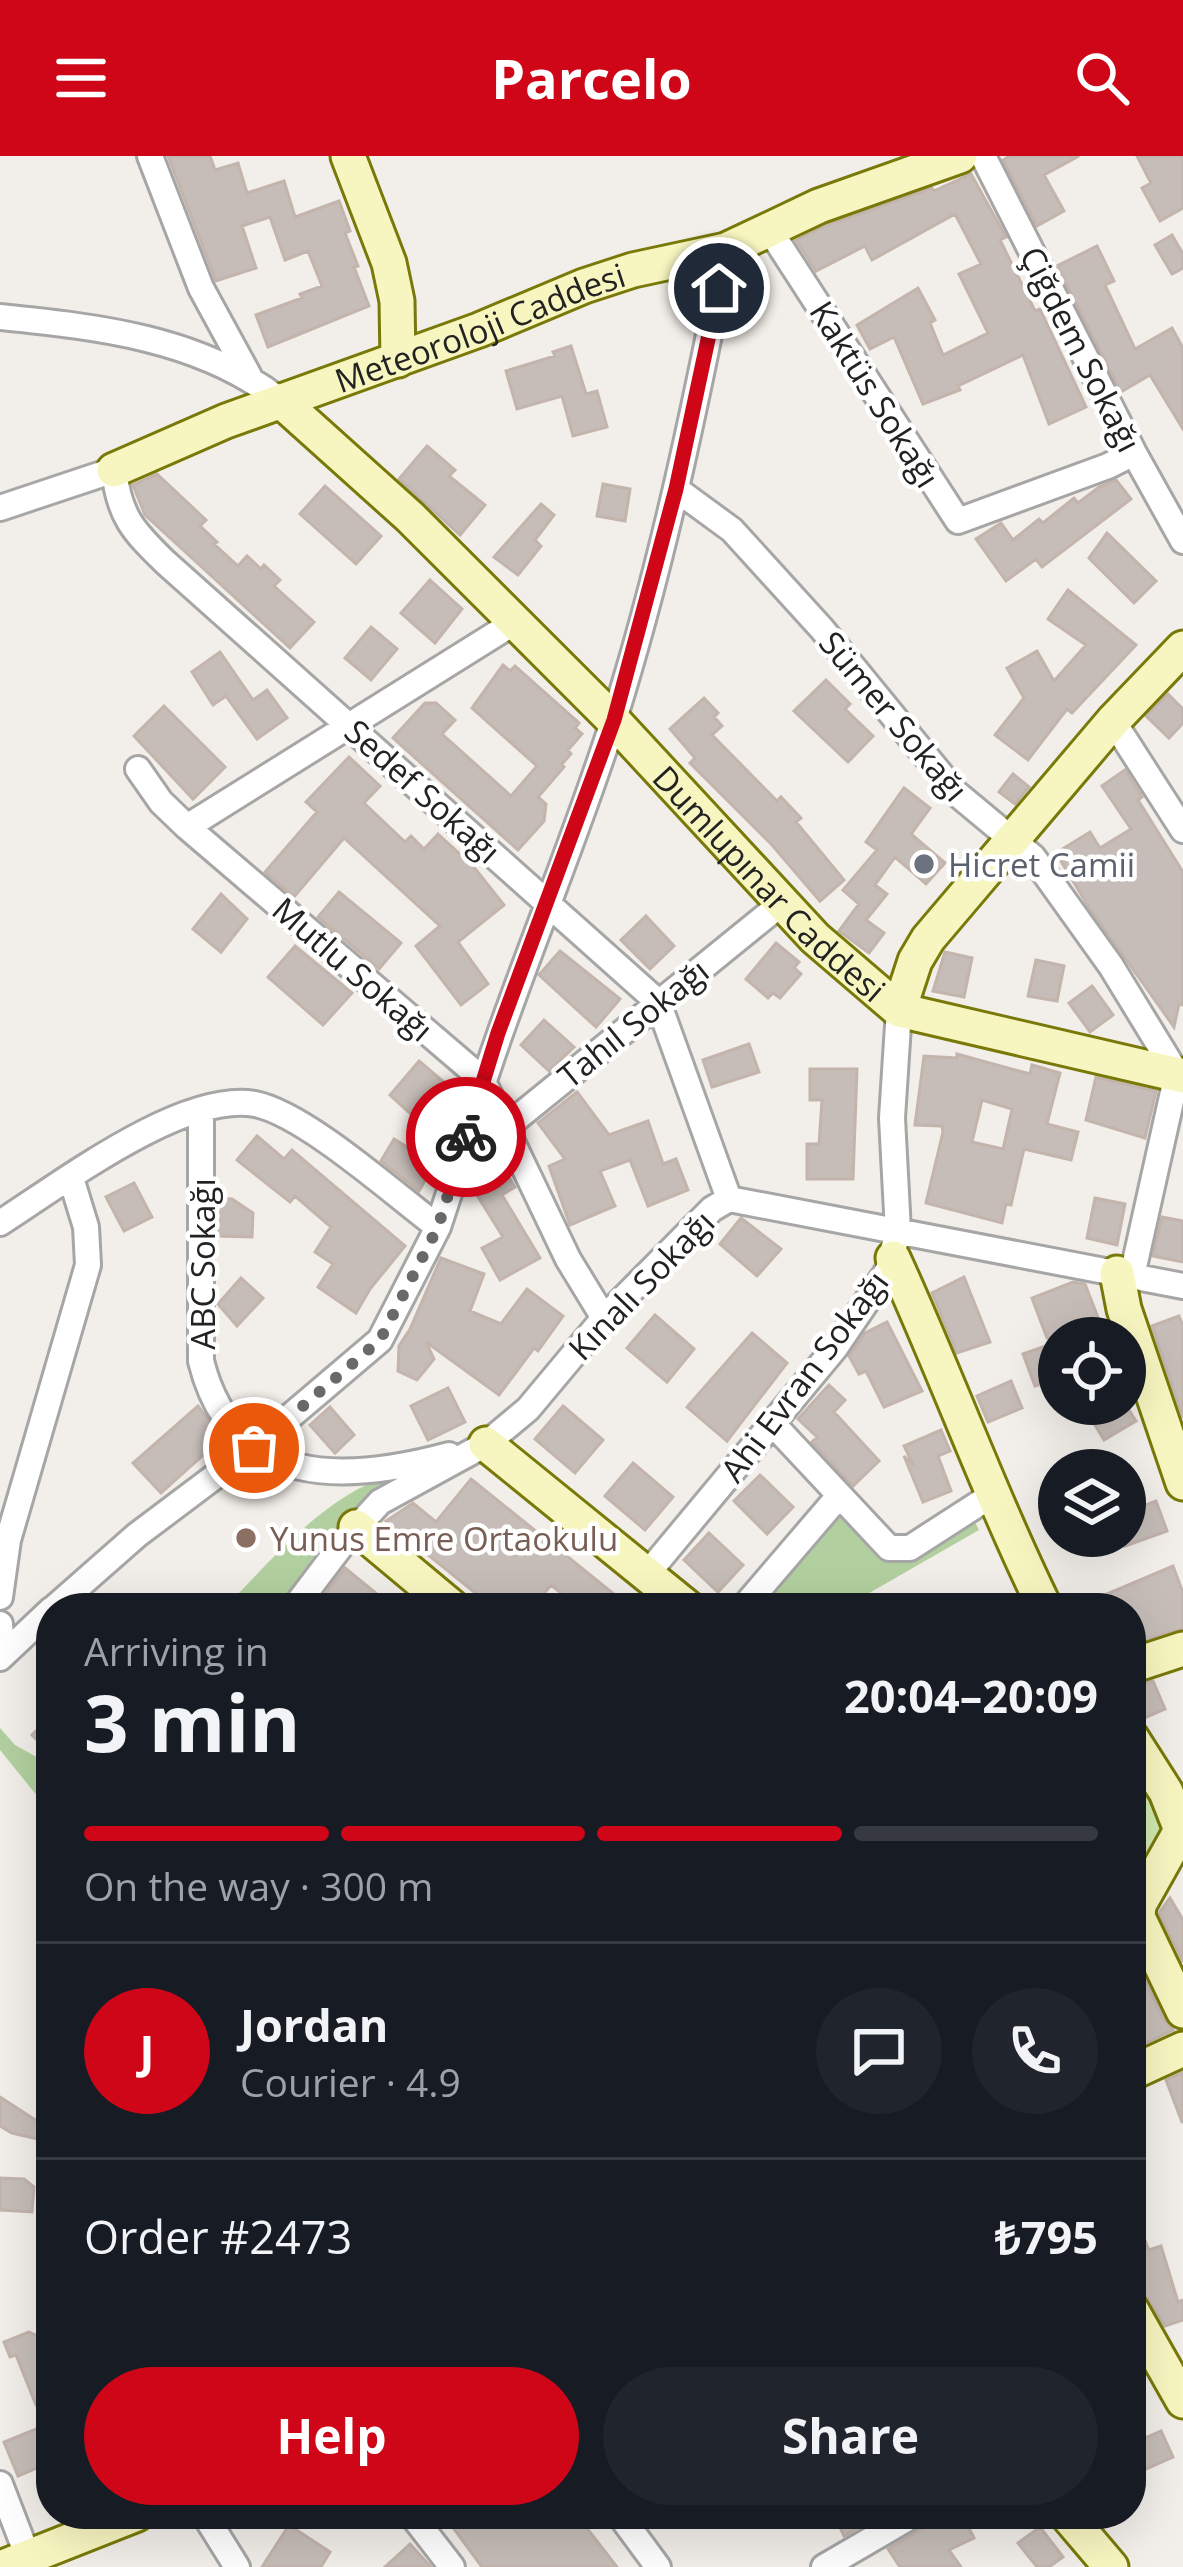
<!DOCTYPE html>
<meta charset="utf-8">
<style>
body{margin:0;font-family:"Open Sans",sans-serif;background:#20242c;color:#f1f3f6;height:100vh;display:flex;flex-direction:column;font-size:45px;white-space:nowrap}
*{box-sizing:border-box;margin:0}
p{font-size:39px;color:#9ea1a6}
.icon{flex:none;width:66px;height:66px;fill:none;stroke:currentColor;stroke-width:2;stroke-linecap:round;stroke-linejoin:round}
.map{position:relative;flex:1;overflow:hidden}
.panel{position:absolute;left:36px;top:1437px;width:1110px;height:936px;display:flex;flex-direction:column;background:#171b24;border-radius:48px;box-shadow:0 12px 48px #0002}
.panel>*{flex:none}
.controls{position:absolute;left:1038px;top:1161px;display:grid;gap:24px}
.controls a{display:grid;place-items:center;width:108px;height:108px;border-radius:50%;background:#171b24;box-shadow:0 12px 48px #0002;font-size:60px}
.pin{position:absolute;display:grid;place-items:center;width:102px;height:102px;color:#fff;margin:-51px;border:6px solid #fff;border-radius:50%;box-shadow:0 3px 12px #0007}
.courier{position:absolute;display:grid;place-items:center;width:120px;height:120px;margin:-60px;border:9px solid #ce0618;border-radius:50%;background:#fff;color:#222;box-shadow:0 3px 15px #0007}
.headline em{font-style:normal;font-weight:700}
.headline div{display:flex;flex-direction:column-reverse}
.headline{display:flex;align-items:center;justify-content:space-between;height:204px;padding:0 48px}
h1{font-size:78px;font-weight:700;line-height:90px}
.bar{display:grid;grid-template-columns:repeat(4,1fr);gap:18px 12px;align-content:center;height:144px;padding:0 48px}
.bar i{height:15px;border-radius:9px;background:#363941}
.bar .active{background:#ce0618}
.bar p{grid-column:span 4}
.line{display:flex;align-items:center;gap:30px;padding:0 48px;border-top:3px solid #363941}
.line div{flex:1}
.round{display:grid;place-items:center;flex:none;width:126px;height:126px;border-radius:63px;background:#20242c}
.button{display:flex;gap:24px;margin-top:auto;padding:24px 48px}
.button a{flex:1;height:138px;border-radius:72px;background:#ce0618;color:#fff;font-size:48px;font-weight:700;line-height:138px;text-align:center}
.button a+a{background:#20242c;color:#f1f3f6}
header{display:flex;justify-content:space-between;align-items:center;height:156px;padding:0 48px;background:#ce0618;color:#fff;font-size:54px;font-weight:700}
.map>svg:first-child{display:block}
</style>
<header><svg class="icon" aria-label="menu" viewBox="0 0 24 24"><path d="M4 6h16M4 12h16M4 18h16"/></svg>Parcelo<svg class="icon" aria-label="search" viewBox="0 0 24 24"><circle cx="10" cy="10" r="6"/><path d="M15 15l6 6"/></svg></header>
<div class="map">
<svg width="1183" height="2411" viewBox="0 0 1183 2411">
<rect width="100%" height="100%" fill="#f2eee9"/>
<!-- grass -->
<path fill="#d2e9b1" d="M1131,1601L1164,1665L1131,1736V1691L1136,1664L1131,1650Z"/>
<!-- forest -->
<path fill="#b2d09f" d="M428,1315L284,1452H225C268,1407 327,1337 390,1320C402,1317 416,1317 428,1315Z
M840,1355L887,1404L897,1405L974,1364L979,1374L843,1452H753Z
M0,1572L15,1589L51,1609V1657L0,1594Z"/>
<!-- building -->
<path fill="#c6bdb8" stroke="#c3b4ac" stroke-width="3" fill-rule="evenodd" d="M168,0H210L215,14L238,7L247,37L284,25L295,61L339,45L350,75L345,77L358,110L354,111L369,150L268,191L256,159L302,142L300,138L322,130L308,95L285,104L270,61L242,70L256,112L216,125Z
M1010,0H1079L1044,19L1064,55L1037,70L1003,4Z
M1137,0H1183V52L1160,65L1142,32L1151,27Z
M971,18L1006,81L1000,84L1035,155L1040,153L1086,251L1049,268L1023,199L958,230L960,234L923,248L894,181L870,193L857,169L918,132L935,164L930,167L943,199L988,177L959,118L981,108L955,58L872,104L865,90L816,115L796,84L827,69L932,32L934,35Z
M1172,79L1183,98V112L1172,118L1155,89Z
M1097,90L1114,125L1105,129L1135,193L1172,172L1183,192V273L1150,219L1121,236L1057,110Z
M571,190L586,238L597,235L607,271L573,280L562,240L517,253L506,215L555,200L553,196Z
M427,290L455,314L449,320L485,349L460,379L399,323Z
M157,318L206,364L200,370L217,386L214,388L238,410L247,400L261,413L264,409L280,424L274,430L314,466L290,492L145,359L133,329Z
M1116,324L1131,343L1042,411L1036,403L1006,425L976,383L1001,367L1013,384L1039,363L1043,367L1074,342L1078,347L1099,331Z
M603,328L630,333L625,365L597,360Z
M325,330L381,380L356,408L300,358Z
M541,348L554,359L535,384L541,390L518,419L494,401Z
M1107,377L1156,425L1134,447L1089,402Z
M430,424L462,453L435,487L401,457Z
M1068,434L1136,489L1072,557L1067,553L1028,604L995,579L1024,542L1007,512L1037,495L1054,525L1086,489L1048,463Z
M371,471L397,493L371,524L345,502Z
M220,496L253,544L267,534L287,562L257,583L226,540L213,549L192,516Z
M503,509L510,515L515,510L579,567L575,572L582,578L568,594L571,598L562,608L564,611L538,641L546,648L544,665L518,694L393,582L425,547H436L455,564L442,578L511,640L537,610L472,552Z
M826,524L850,548L845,553L873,580L848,606L794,555Z
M1168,538L1183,553V567L1169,582L1146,560Z
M704,542L718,557L714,561L722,570L712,579L777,645L781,641L801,662L796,666L844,724L820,745L772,689L690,607L695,602L670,573Z
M164,550L225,611L193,643L134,580Z
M349,601L380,630L364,647L405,686L411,680L424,693L438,678L473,710L504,749L458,786L488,828L461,849L416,790L440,770L344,682L294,741L265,716L317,656L306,646Z
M1125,614L1142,641L1138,644L1183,716V849L1179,848L1174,871L1088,750L1056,697L1090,676L1100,692L1131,673L1102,630Z
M1013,618L1029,631L1015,648L999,636Z
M904,632L930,652L911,678L945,707L926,728L895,701L875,729L887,738L866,764L884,777L869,797L839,775L859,748L843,734L877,694L866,686Z
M339,736L401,787L379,813L318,761Z
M221,738L247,763L221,796L193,773Z
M646,760L674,790L650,813L621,784Z
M776,787L799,806L794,812L801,818L780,842L773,837L768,842L746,823Z
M295,790L352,837L323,869L268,821Z
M560,795L620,843L596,871L539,819Z
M945,796L972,802L964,841L933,835Z
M1036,804L1064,810L1057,845L1028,840Z
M1092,830L1113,859L1090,876L1069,847Z
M544,864L574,891L549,915L521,889Z
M749,888L759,916L712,931L703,904Z
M957,898L1030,918L1032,909L1060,917L1047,968L1078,976L1071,1004L1024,993L1011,1049L1006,1048L1002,1067L926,1047L943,976L942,970L915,969L924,900L957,902ZM982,944L1012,953L1003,993L972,986Z
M419,905L452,933L422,968L390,939Z
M810,913H857L853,1023H807V988H819L822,944H810Z
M1096,921L1156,935L1145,982L1086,964Z
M577,936L609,979L648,965L663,1008L676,1003L688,1034L648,1050L630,1004L600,1015L615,1050L570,1069L549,1010L565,1003L538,967Z
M257,980L284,1003L292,994L405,1090L370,1133L356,1157L318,1131L333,1108L315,1096L331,1071L295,1040L290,1046L237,1004Z
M394,983L407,991L410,987L437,1003L419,1035L381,1005Z
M499,1007L515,1031L502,1039L540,1102L500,1124L482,1092L503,1081L470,1028Z
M134,1027L152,1061L124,1075L106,1041Z
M218,1042L232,1043L253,1057L252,1081L218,1080Z
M1095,1042L1125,1048L1117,1089L1087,1082Z
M1162,1061L1183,1065V1106L1153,1100Z
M741,1062L781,1093L757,1120L720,1088Z
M441,1102L484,1118L470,1155L501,1168L527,1133L563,1160L538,1195L534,1192L499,1239L426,1186L434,1203L417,1224L398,1215L399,1190L410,1173Z
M964,1121L990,1186L957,1197L932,1137Z
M241,1122L263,1142L237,1170L218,1148Z
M1073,1126L1085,1128L1106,1182H1047L1032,1142Z
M655,1159L694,1193L667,1226L627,1192Z
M1179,1160L1183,1170V1262L1152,1170Z
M887,1166L922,1235L884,1251L866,1215L859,1218L849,1200L865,1177Z
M752,1177L787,1207L727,1285L687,1251Z
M1049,1189L1059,1222L1035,1230L1023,1198Z
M1011,1225L1022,1252L988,1266L977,1240Z
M829,1229L845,1244L834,1256L879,1305L853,1330L812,1286L817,1281L798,1263Z
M448,1232L465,1266L428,1284L411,1250Z
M1111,1248H1125L1136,1265L1104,1284L1090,1261Z
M198,1250L222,1282L161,1337L133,1307Z
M563,1250L603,1284L575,1317L535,1283Z
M330,1251L354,1279L335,1297L310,1269Z
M941,1274L950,1295L938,1300L951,1335L923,1346L904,1300L914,1310L904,1290Z
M633,1307L673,1341L645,1374L605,1340Z
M760,1319L793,1351L767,1378L734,1345Z
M471,1323L568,1401L631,1452H580L551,1429L532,1452H494L386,1365L413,1347L436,1366Z
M1156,1345L1167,1375L1125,1390V1357Z
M709,1377L743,1409L718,1436L684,1404Z
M1173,1410L1183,1437V1473L1131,1488V1452H1074Z
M345,1412L394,1452H342L325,1438Z
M1153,1525L1165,1553L1142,1563L1131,1544V1530Z
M51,1560V1598L32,1579Z
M1170,1742L1183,1764V1806L1159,1757Z
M1131,1795L1164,1864L1173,1874L1131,1894Z
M1183,1916V1966H1182L1166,1924Z
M44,1932L51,1933V1986L12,1977L0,1970V1941L37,1965Z
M0,2022L24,2023L34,2031L32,2056L0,2054Z
M1131,2052L1149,2094L1161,2090L1178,2146L1183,2144V2164L1165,2170L1137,2127L1131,2105Z
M29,2176L44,2183L51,2200V2244L36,2249L16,2199L10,2201L4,2186Z
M51,2267V2306L18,2320L4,2286Z
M1161,2275L1173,2301L1146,2313L1134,2287Z
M443,2358H576L617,2411H482Z
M834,2358H873L875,2362L844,2380Z
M937,2358H962L974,2382L949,2394L961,2411H900L888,2393L923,2372Z
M289,2369L330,2396L321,2411H262Z
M1040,2371L1063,2401L1049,2411H1037L1018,2387Z
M410,2388L431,2411H385Z"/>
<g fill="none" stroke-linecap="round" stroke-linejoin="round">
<!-- street casing -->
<g stroke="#a6a6a6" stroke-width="30">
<path id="street" d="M150,0L201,132L249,220
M983,0L1134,297L1183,385
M769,73L958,365L1108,310L1134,297
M0,161C98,171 201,182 281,245
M676,333L732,374L822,473L956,637L1033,701L1111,810L1177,918L1132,1120
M0,352L114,314C119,360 133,375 165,406L658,846L729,1043
M1113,565L1183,674
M138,613L161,646L187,671L482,923L568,1103L604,1162
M187,671L515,466
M201,954V1205C233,1333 345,1327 449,1299
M458,1010C500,857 566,714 614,563C662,410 695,252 726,94
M0,1067C60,1029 182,935 255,948C305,958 394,1038 438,1071
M772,1267L889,1392H910L992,1339
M647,1418L835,1192L888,1114L898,1075L892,962L899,854
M0,1441L8,1384L88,1109L86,1071L71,1022
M54,1452L137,1379L254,1291L380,1184L438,1071L458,1010L782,747
M294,1452L347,1382L380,1346L486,1288L528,1253L604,1162L712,1053L729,1043L1183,1130
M743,1452L838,1341
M0,1468L2,1500
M0,1502L51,1454
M0,2328L28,2401
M204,2358L237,2411
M411,2358L452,2411
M619,2358L658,2411
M824,2411L915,2358"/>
</g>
<!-- secondary casing -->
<g stroke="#787908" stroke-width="39">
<g id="secondary">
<path d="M348,0L389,107L397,145L398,204"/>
<path id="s1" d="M281,245L410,361L613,564L815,782L899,854L1183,920"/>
<path id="s2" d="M114,314L226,265L479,174L584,130L633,114L726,94L819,50L960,0"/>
<path d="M899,854L915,805L928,783L1113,565L1183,492"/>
<path d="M893,1102C946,1218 989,1337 1045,1452"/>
<path d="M1117,1117L1124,1153L1183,1327"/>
<path d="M486,1288L688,1452"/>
<path d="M356,1371L453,1452"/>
<path d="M1131,1510L1183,1493"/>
<path d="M1131,1581L1166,1636L1181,1674L1139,1749L1138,1761L1183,1855"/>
<path d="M1131,1917L1183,1893"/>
<path d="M1131,2153L1183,2245"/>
<path d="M1066,2358L1111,2411"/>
<path d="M3,2411L137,2358"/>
</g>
</g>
<!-- street -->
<use href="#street" stroke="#fff" stroke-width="24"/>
<!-- secondary -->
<use href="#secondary" stroke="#f8f6c0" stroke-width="33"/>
</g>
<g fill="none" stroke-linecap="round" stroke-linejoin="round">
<!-- done -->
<path stroke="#6b6968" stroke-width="12" stroke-dasharray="0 21.6" d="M254,1292L380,1184L438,1071L466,981"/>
<!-- route -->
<path stroke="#ce0618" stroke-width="15" d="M466,981L498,877L614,564L676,333L719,132"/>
</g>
<!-- markers -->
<circle fill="#6b7280" stroke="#fff" stroke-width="4.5" cx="924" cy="708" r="12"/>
<circle fill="#8d6e63" stroke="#fff" stroke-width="4.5" cx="246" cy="1382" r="12"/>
<g text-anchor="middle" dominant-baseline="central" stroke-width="9" stroke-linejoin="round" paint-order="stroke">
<!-- street labels -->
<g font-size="33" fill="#222" stroke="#fff">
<text stroke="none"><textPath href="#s2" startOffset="393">Meteoroloji Caddesi</textPath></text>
<text transform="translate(1081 193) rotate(63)">Çiğdem Sokağı</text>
<text transform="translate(875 238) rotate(58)">Kaktüs Sokağı</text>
<text transform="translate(894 560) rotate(50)">Sümer Sokağı</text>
<text transform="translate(423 635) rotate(42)">Sedef Sokağı</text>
<text stroke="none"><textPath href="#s1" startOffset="687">Dumlupınar Caddesi</textPath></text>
<text transform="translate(353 813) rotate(41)">Mutlu Sokağı</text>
<text transform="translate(633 867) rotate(-39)">Tahıl Sokağı</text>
<text transform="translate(202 1108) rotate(-90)">ABC Sokağı</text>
<text transform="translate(641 1129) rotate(-46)">Kınalı Sokağı</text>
<text transform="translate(804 1220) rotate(-53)">Ahi Evran Sokağı</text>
</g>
<!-- worship labels -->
<g font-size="33" fill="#5b616d" stroke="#fff" text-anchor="start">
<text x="948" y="708">Hicret Camii</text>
</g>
<!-- education labels -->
<g font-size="33" fill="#785e54" stroke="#fff" text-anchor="start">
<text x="270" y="1382">Yunus Emre Ortaokulu</text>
</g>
</g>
</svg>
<div class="controls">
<a><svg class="icon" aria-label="locate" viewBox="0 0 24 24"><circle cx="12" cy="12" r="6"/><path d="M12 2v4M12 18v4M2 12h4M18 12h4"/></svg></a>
<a><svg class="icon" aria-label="layers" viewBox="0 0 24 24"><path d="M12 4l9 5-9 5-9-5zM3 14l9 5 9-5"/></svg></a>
</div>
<div class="pin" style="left:254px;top:1292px;background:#ea580c"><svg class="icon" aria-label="bag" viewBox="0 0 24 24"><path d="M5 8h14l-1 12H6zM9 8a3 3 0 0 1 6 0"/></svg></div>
<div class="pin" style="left:719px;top:132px;background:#1f2937"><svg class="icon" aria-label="home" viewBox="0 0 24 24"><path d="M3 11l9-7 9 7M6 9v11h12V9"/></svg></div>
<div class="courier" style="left:466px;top:981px"><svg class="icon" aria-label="bike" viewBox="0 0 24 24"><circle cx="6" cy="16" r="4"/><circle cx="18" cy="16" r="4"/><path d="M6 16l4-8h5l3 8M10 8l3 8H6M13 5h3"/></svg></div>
<section class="panel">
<div class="headline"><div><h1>3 min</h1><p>Arriving in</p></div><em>20:04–20:09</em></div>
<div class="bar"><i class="active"></i><i class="active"></i><i class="active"></i><i></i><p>On the way · 300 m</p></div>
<div class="line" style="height:216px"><b class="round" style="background:#ce0618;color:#fff">J</b><div><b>Jordan</b><p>Courier · 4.9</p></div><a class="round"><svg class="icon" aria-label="chat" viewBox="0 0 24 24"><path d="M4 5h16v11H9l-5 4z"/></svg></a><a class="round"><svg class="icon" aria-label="phone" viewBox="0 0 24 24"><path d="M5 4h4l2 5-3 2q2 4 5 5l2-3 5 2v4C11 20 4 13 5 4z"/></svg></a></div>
<div class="line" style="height:156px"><div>Order #2473</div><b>₺795</b></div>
<div class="button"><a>Help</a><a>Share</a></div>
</section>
</div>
